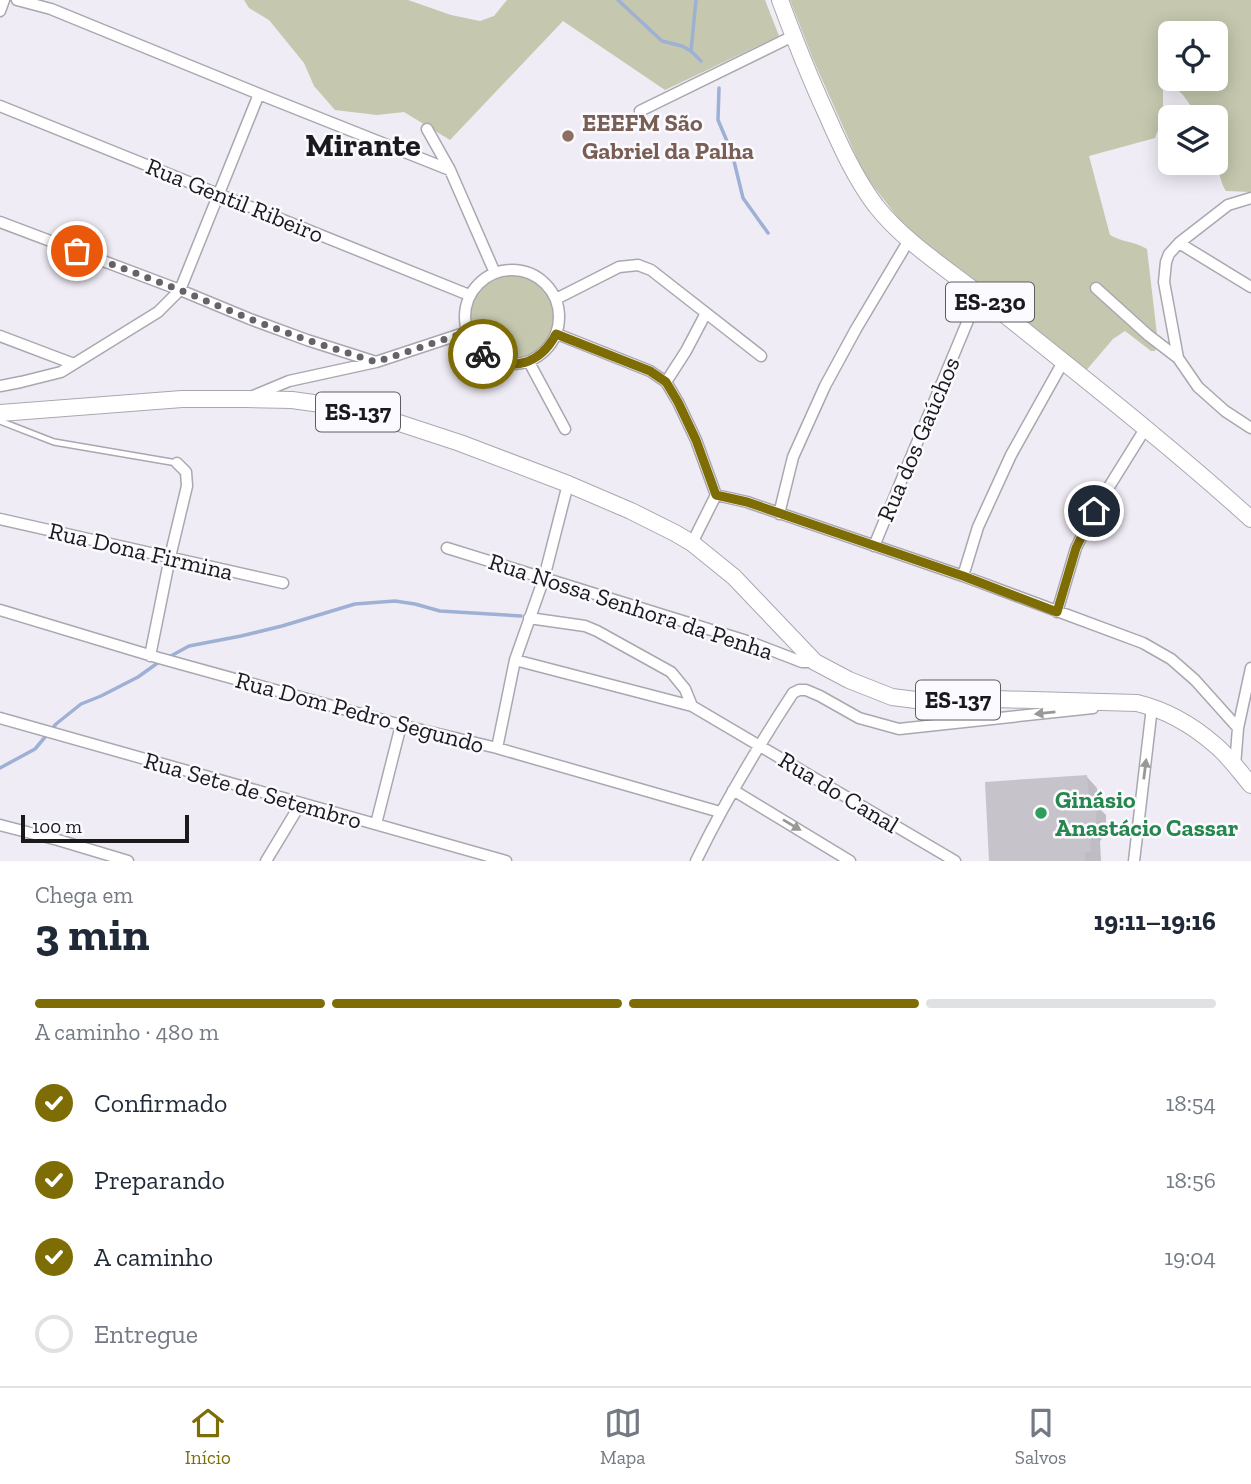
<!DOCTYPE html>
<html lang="pt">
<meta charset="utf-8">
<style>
body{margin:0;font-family:"Zilla Slab",serif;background:#f2f2f3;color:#1f2937;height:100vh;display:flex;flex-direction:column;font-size:26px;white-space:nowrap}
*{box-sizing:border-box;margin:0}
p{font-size:23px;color:#747a83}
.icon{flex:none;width:38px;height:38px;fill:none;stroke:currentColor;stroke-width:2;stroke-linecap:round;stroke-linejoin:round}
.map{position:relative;height:861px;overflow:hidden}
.panel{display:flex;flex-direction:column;background:#fff;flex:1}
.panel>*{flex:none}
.tools{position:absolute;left:1158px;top:21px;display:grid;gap:14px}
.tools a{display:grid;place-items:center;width:70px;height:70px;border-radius:10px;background:#fff;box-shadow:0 4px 18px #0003;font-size:35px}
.scale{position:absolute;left:21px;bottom:18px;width:168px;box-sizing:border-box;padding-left:7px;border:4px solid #1a191c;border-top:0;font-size:19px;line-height:24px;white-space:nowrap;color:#1a191c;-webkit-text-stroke:5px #fbfafe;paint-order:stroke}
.pin{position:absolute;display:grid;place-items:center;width:60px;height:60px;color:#fff;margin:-30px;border:4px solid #fff;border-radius:50%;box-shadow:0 2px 7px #0007}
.courier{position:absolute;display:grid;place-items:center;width:70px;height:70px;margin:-35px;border:5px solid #7e6c05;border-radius:50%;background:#fff;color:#222;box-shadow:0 2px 9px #0007}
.head em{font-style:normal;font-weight:800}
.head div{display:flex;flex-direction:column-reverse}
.head{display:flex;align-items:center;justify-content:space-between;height:119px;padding:0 35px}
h1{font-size:46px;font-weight:800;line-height:52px}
.bar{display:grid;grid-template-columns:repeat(4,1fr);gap:10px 7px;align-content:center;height:84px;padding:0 35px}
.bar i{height:9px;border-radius:5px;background:#e0e1e3}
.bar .selected{background:#7e6c05}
.bar p{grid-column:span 4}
ol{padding:0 35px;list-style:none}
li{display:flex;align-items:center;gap:21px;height:77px}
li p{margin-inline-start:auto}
li .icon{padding:7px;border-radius:50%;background:#7e6c05;color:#fff;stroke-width:4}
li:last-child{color:#747a83}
li i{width:38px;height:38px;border:4px solid #e0e1e3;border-radius:50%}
.menu{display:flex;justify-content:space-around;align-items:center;height:98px;border-top:2px solid #e0e1e3;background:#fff;font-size:19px;color:#747a83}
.menu a{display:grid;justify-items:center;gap:4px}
.menu .selected{color:#7e6c05}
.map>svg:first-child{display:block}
</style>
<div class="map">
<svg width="1251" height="861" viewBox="0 0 1251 861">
<rect width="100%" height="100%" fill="#efecf5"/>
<!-- green -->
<path fill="#c5c8ae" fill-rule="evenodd" d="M244,0H408L451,15L480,21L494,16L507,0H765L779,36L665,90L563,21L450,140L404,112L377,115L335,110L314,86L304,63L269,20L249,8Z
M790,0H1251V192L1226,191C1215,174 1216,138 1216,117H1199L1183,95L1163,75V104L1162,120L1155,138L1089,156L1110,235C1122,242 1136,242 1147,249L1158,343L1155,351H1151L1125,331L1113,339L1084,373L963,279L902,223L864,174L813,59ZM1171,33H1216V79H1171Z
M469 317a42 42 0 1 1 84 0a42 42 0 1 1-84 0Z"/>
<!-- shadow -->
<path fill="#0003" d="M1087,777L1097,788L1098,807L1106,815V835L1100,841L1101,861H991Z"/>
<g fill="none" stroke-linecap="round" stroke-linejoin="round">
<!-- stream -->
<path stroke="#9eb1d4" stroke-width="3.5" d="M618,0L662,41L682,46L691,51L701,61
M691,51L696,0
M719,88L718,120L732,153L743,198L768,233
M169,657L189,646L241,636L282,626L355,604L395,601L415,604L440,611L521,616
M0,768L35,749L56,724L81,704L101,696L138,677L159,662"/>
</g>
<!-- building -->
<path fill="#c6c3cb" d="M1087,775L1089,799L1096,802V824L1090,830L1091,852H1085V861H989L985,782Z"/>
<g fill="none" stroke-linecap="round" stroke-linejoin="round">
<!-- service casing -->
<g stroke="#aba7b0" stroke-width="8">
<path id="service" d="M0,421L54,442L177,463"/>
</g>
<!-- minor casing -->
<g stroke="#aba7b0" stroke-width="13">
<path id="minor" d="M17,0L51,9L259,94L450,170
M0,11L4,0
M0,106L469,295
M640,111L793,36
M427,129L450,170L495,273
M1251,198L1228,205L1179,243L1169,254L1166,262L1164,282L1178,358L1198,387L1225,411L1251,428
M0,222L180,290L250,319L307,340L376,362
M1179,243L1251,287
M465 317a47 47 0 1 1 94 0a47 47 0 1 1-94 0Z
M1096,288L1148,335L1178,358
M556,299L619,267L638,265L651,270L761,356
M557,334L650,371L666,382L678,402L696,440L716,495L692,543
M0,336L74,364
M529,362L565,429
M666,382L686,351L706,313
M0,386L21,382L61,372L158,312L180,290L259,94
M253,396L289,381L376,362L467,332
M716,495L747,502L963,576L1143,643L1171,659L1195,680L1238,728
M779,514L793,457L825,386L856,329L909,240
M0,519L283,583
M874,546L979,294
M447,548L750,642L802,662H815
M963,576L978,527L1011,455L1063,362
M0,610L159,658L401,725L497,748L720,812
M1057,612L1076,548L1094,511L1145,429
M529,618L585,626L597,631L671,672L685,689L692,706
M150,656L170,557L187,486L186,472L177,463
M515,660L692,706L955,861
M0,718L506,861
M497,748L515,660L544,578L568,484
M1235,766L1238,728L1251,668
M733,790L850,861
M376,824L401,725
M0,825L58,840L128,861
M266,861L301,803
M696,861C724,803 757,748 793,693L799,690H806L820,696L859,718L899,729L1093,708
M1134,861L1152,707"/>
</g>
<!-- primary casing -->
<g stroke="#aba7b0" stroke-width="18">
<path id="primary" d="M780,0C794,38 809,76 826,113C840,145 855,178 876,206C907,245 951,271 989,302C1077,373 1167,443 1251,519
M0,413L182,399H247L292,400L328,405L381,417L460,443L568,484L631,511L675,533L692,543L734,577L815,662L849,680L892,697L916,700L995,699L1137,703C1166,710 1192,725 1214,744C1228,755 1239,771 1251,785"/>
</g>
<!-- service -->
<use href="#service" stroke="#fff" stroke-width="5"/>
<!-- minor -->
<use href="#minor" stroke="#fff" stroke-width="10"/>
<!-- primary -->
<use href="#primary" stroke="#fff" stroke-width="16"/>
</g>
<!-- one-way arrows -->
<defs><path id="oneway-solid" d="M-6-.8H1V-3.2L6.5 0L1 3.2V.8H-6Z" transform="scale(1.75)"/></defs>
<g fill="#989899">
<use href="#oneway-solid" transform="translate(1045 713) rotate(174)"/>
<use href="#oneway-solid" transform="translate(1145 769) rotate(-83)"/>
<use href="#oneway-solid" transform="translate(792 825) rotate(31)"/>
</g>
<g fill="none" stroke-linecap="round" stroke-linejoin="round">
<!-- done -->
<path stroke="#656368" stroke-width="7" stroke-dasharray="0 12.6" d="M77,251L180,290L250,319L307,340L376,362L467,332L474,346L483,354"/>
<!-- route -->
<path stroke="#7e6c05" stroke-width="9" d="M483,354C512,374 541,363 556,334L650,371L666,382L678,402L696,440L716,495L747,502L963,576L1057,612L1076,548L1094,511"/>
</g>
<!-- markers -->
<circle fill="#8d6e63" stroke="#fbfafe" stroke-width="2.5" cx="568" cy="136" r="7"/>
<circle fill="#2e9e5b" stroke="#fbfafe" stroke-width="2.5" cx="1041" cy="813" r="7"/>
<g text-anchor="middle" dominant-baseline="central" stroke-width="5" stroke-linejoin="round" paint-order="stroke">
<!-- shield labels -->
<g fill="#fbfafe" stroke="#5e5c60" stroke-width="2">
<rect x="946" y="282.5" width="88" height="39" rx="5"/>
<rect x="316" y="392.5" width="84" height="39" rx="5"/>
<rect x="916" y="680.5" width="84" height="39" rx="5"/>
</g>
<g font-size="23" font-weight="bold" fill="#1a191c">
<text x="990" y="302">ES-230</text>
<text x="358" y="412">ES-137</text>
<text x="958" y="700">ES-137</text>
</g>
<!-- education labels -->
<g font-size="24" font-weight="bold" fill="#785e54" stroke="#fbfafe" text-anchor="start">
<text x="582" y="122">EEEFM São<tspan x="582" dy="28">Gabriel da Palha</tspan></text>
</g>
<!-- street labels -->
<g font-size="24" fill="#1a191c" stroke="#fbfafe">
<text transform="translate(235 200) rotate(22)">Rua Gentil Ribeiro</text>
<text transform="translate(918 439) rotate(-67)">Rua dos Gaúchos</text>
<text transform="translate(141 551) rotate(13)">Rua Dona Firmina</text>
<text transform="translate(631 606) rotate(18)">Rua Nossa Senhora da Penha</text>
<text transform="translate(360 712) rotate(15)">Rua Dom Pedro Segundo</text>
<text transform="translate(253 790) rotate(16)">Rua Sete de Setembro</text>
<text transform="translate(839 792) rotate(31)">Rua do Canal</text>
</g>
<!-- leisure labels -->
<g font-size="24" font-weight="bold" fill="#27864d" stroke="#fbfafe" text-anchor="start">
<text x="1055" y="799">Ginásio<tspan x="1055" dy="28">Anastácio Cassar</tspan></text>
</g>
<!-- district labels -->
<g font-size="32" font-weight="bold" fill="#1a191c" stroke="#fbfafe">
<text x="363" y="145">Mirante</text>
</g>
</g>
</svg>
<div class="tools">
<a><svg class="icon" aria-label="locate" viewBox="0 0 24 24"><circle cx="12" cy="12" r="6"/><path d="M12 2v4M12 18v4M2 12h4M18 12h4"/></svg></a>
<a><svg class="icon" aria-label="layers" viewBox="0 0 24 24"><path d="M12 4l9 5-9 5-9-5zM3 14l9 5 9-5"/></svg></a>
</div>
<div class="scale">100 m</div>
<div class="pin" style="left:77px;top:251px;background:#ea580c"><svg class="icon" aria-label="bag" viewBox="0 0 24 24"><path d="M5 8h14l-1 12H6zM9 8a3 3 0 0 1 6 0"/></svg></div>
<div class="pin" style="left:1094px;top:511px;background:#1f2937"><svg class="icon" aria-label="home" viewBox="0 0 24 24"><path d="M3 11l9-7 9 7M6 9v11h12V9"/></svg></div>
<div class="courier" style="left:483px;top:354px"><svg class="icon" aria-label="bike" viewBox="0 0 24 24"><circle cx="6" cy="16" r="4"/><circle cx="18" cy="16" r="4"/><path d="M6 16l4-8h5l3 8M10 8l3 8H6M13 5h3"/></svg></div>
</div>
<section class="panel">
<div class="head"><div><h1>3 min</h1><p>Chega em</p></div><em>19:11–19:16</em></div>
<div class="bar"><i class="selected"></i><i class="selected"></i><i class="selected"></i><i></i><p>A caminho · 480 m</p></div>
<ol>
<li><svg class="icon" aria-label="check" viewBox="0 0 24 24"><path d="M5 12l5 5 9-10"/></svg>Confirmado<p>18:54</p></li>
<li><svg class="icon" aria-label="check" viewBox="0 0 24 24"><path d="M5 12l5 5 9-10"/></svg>Preparando<p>18:56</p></li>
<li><svg class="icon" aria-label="check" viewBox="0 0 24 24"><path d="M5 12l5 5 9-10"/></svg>A caminho<p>19:04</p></li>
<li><i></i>Entregue</li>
</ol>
</section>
<nav class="menu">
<a class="selected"><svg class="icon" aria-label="home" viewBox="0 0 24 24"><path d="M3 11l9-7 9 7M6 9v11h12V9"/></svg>Início</a>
<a><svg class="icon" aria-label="map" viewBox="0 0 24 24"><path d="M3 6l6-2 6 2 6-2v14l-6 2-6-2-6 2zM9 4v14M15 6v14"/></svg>Mapa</a>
<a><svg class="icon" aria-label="saved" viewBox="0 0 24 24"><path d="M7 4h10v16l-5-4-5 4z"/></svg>Salvos</a>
</nav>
